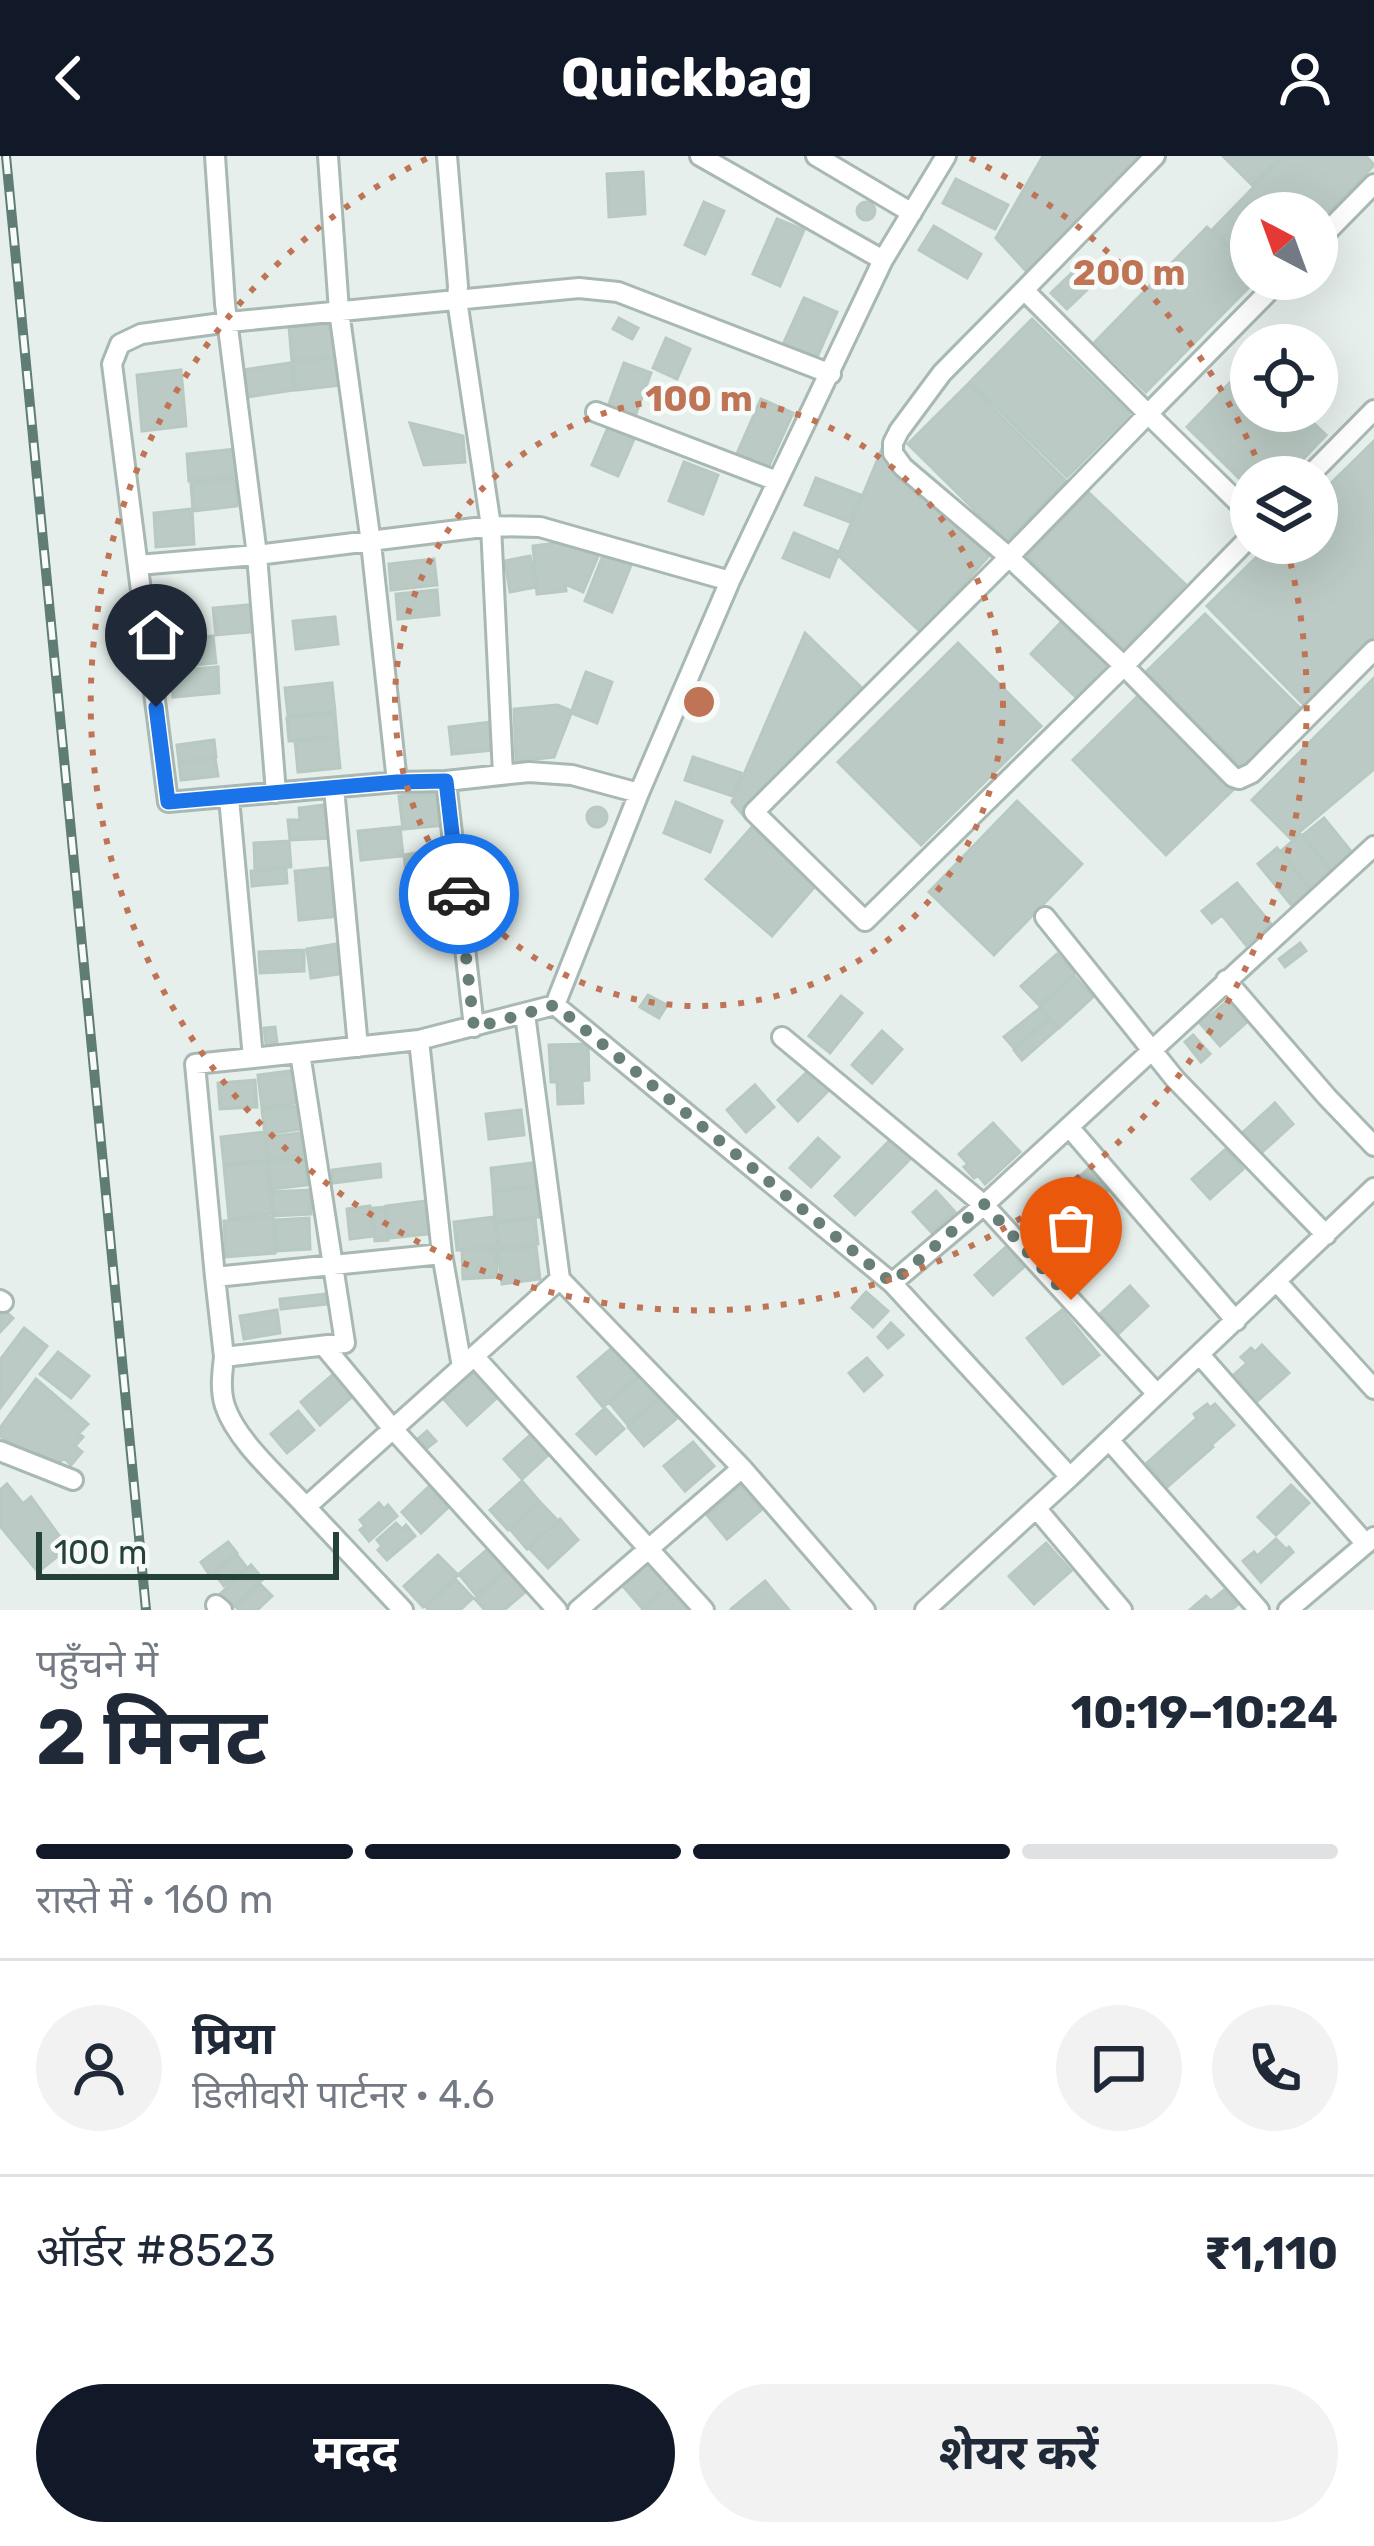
<!DOCTYPE html>
<html lang="hi">
<meta charset="utf-8">
<style>
body{margin:0;font-family:Rubik,"Noto Sans Devanagari",sans-serif;background:#f2f2f3;color:#1f2937;height:100vh;display:flex;flex-direction:column;font-size:45px;white-space:nowrap}
*{box-sizing:border-box;margin:0}
p{font-size:39px;color:#747a83}
.icon{flex:none;width:66px;height:66px;fill:none;stroke:currentColor;stroke-width:2;stroke-linecap:round;stroke-linejoin:round}
.map{position:relative;height:1454px;overflow:hidden}
.sheet{display:flex;flex-direction:column;background:#fff;flex:1}
.sheet>*{flex:none}
.needle{width:78px;rotate:319deg}
.fabs{position:absolute;left:1230px;top:36px;display:grid;gap:24px}
.fabs a{display:grid;place-items:center;width:108px;height:108px;border-radius:50%;background:#fff;box-shadow:0 12px 48px #0002;font-size:60px}
.scale{position:absolute;left:36px;bottom:30px;width:303px;box-sizing:border-box;padding-left:12px;border:6px solid #24423a;border-top:0;font-size:33px;line-height:42px;white-space:nowrap;color:#24423a;-webkit-text-stroke:9px #f7fbf9;paint-order:stroke}
.pin{position:absolute;display:grid;place-items:center;width:102px;height:102px;color:#fff;margin:-123px -51px;border-radius:50% 50% 50% 0;rotate:-45deg;box-shadow:0 0 12px #0007}
.pin .icon{rotate:45deg}
.courier{position:absolute;display:grid;place-items:center;width:120px;height:120px;margin:-60px;border:9px solid #1a73e8;border-radius:50%;background:#fff;color:#222;box-shadow:0 3px 15px #0007}
.overview em{font-style:normal;font-weight:700}
.overview div{display:flex;flex-direction:column-reverse}
.overview{display:flex;align-items:center;justify-content:space-between;height:204px;padding:0 36px}
h1{font-size:78px;font-weight:700;line-height:90px}
.bar{display:grid;grid-template-columns:repeat(4,1fr);gap:18px 12px;align-content:center;height:144px;padding:0 36px}
.bar i{height:15px;border-radius:9px;background:#e0e1e3}
.bar .current{background:#111827}
.bar p{grid-column:span 4}
.line{display:flex;align-items:center;gap:30px;padding:0 36px;border-top:3px solid #e0e1e3}
.line div{flex:1}
.round{display:grid;place-items:center;flex:none;width:126px;height:126px;border-radius:63px;background:#f2f2f3}
.button{display:flex;gap:24px;margin-top:auto;padding:24px 36px}
.button a{flex:1;height:138px;border-radius:72px;background:#111827;color:#fff;font-size:48px;font-weight:700;line-height:138px;text-align:center}
.button a+a{background:#f2f2f3;color:#1f2937}
header{display:flex;justify-content:space-between;align-items:center;height:156px;padding:0 36px;background:#111827;color:#fff;font-size:54px;font-weight:700}
.map>svg:first-child{display:block}
</style>
<header><svg class="icon" aria-label="back" viewBox="0 0 24 24"><path d="M15 5l-7 7 7 7"/></svg>Quickbag<svg class="icon" aria-label="person" viewBox="0 0 24 24"><circle cx="12" cy="8" r="4"/><path d="M4 21q1-7 8-7t8 7"/></svg></header>
<div class="map">
<svg width="1374" height="1454" viewBox="0 0 1374 1454">
<rect width="100%" height="100%" fill="#e6efeb"/>
<!-- building -->
<path fill="#bbcac4" stroke="#b8c9c2" stroke-width="3" d="M1043,0H1143L1028,117L996,82Z
M1223,0H1281L1252,29Z
M1284,0H1366L1374,9L1317,68V57H1251V110L1213,73Z
M643,16L645,58L609,61L607,18Z
M956,23L1008,49L995,73L943,47Z
M857 55a9 9 0 1 1 18 0a9 9 0 1 1-18 0Z
M704,46L724,55L705,98L685,89Z
M777,63L804,74L780,130L753,118Z
M934,70L981,98L967,122L919,94Z
M1207,71L1251,114V123H1257L1146,236L1095,186Z
M1077,112L1093,128L1067,153L1051,137Z
M804,142L837,156L814,208L781,193Z
M619,162L638,172L632,183L613,173Z
M1032,163L1129,258L1067,321L970,226Z
M330,167L332,184L338,183L339,200L292,205L289,171Z
M666,182L690,193L677,223L653,212Z
M340,201L343,229L296,234L293,206Z
M1250,206L1251,255H1301L1326,279L1286,321H1251V334L1187,271Z
M290,207L294,234L247,241L243,214Z
M624,207L651,217L634,263L607,253Z
M181,214L186,270L142,275L137,219Z
M968,228L1066,325L1006,385L908,288Z
M761,243L793,257L766,316L735,302Z
M410,267L463,280L465,306L424,309Z
M609,269L635,281L618,320L592,309Z
M1374,285V484L1306,551L1207,450L1271,387H1317V341Z
M237,293L239,320L189,325L187,298Z
M882,293L993,395L921,476L838,399Z
M684,306L718,319L703,358L669,345Z
M816,322L861,339L850,366L805,349Z
M235,323L237,350L193,355L191,328Z
M1088,336L1185,428L1124,492L1027,400Z
M192,353L194,388L156,391L154,357Z
M794,377L839,396L829,421L783,402Z
M563,386L598,400L583,436L565,428L566,435L537,438L533,390Z
M604,397L632,407L612,456L585,445Z
M530,400L536,431L510,436L505,405Z
M434,403L437,429L391,434L389,408Z
M437,434L439,459L398,463L396,438Z
M259,448L262,475L216,479L213,452Z
M1205,458L1305,557L1246,616L1146,516Z
M335,461L338,488L296,493L293,465Z
M1065,462L1113,506L1078,543L1031,498Z
M805,477L865,535L743,659L732,646Z
M213,480L216,507L174,511L171,483Z
M958,487L1041,570L921,689L838,606Z
M218,511L219,537L173,541L171,515Z
M586,516L612,526L597,567L571,557Z
M1374,522V613L1291,683L1252,644Z
M332,527L335,556L288,560L285,532Z
M1143,535L1237,630L1166,699L1073,604Z
M557,549L572,555L554,601L516,605L514,553Z
M335,557L337,580L289,585L287,562Z
M492,566L495,594L452,598L449,571Z
M337,581L340,612L298,616L295,585Z
M214,584L216,601L179,606L177,589Z
M693,601L741,617L733,640L685,624Z
M215,602L218,620L181,624L179,607Z
M444,635L447,669L403,673L399,640Z
M1017,645L1082,708L994,799L929,736Z
M676,646L722,665L710,696L664,677Z
M324,649L326,662H331L332,682L290,684L288,664H300L299,652Z
M587 661a10 10 0 1 1 20 0a10 10 0 1 1-20 0Z
M1324,662L1354,699L1333,716L1303,679Z
M400,671L403,700L361,704L358,675Z
M752,671L817,728L772,780L706,723Z
M1301,678L1332,717L1312,734L1281,695Z
M289,685L291,711L255,714L254,687Z
M447,692L451,719L407,726L404,699Z
M1277,692L1312,735L1293,751L1258,708Z
M338,711L342,760L299,764L295,715Z
M286,712L287,727L252,730L251,715Z
M1237,727L1271,768L1246,789L1222,759L1212,767L1202,755Z
M453,735L454,746L410,751L409,739Z
M342,787L346,817L311,822L307,793Z
M1300,787L1306,795L1285,811L1279,803Z
M304,794V815L260,817L259,796Z
M1057,798L1075,817L1039,849L1021,830Z
M1074,820L1093,841L1059,872L1040,851Z
M648,839L667,849L659,862L640,851Z
M841,840L862,857L830,897L809,880Z
M1231,842L1255,859L1220,890L1198,865L1207,857L1210,860Z
M1040,852L1049,862L1013,891L1004,881Z
M1049,864L1057,873L1022,904L1014,894Z
M275,871L277,886L266,888L264,872Z
M882,875L902,893L872,927L852,909Z
M1193,879L1210,898L1201,906L1185,886Z
M588,888L589,924L582,925L583,947L558,948L557,926H551L549,889Z
M298,914L302,946L262,952L258,919Z
M809,914L829,934L798,965L778,944Z
M255,924L257,951L220,953L218,927Z
M755,929L774,951L746,976L727,954Z
M1275,947L1293,968L1260,998L1241,978Z
M299,950L302,973L265,978L262,954Z
M521,954L524,979L489,983L486,958Z
M993,967L1020,996L985,1028L978,1019L974,1022L964,1011L968,1008L959,998Z
M265,976L268,1004L224,1009L221,981Z
M301,977L303,999L268,1003L266,981Z
M894,980L914,999L855,1059L835,1040Z
M818,982L839,1001L811,1031L790,1012Z
M1226,993L1243,1013L1210,1043L1192,1023Z
M304,1002L307,1029L271,1033L268,1006Z
M267,1006L272,1058L229,1063L224,1010Z
M533,1007L536,1030L493,1034L491,1012Z
M380,1008L381,1021L333,1027L332,1014Z
M1090,1011L1110,1033L1074,1066L1054,1044Z
M537,1031L540,1061L495,1066L493,1036Z
M310,1034L311,1058L273,1060L272,1036Z
M936,1035L955,1056L932,1077L913,1056Z
M426,1045L429,1078L389,1082L386,1050Z
M370,1050L374,1080L350,1083L347,1053Z
M385,1051L388,1084L375,1085L373,1052Z
M273,1061L275,1097L226,1101L224,1065Z
M494,1061L498,1090L457,1094L454,1066Z
M309,1062L310,1093L277,1095L276,1064Z
M535,1062L538,1088L499,1093L496,1067Z
M1008,1089L1026,1109L993,1139L975,1119Z
M536,1090L540,1123L502,1128L498,1095Z
M496,1093L497,1121L463,1123L462,1094Z
M1130,1130L1148,1150L1118,1178L1100,1158Z
M866,1136L888,1155L873,1171L852,1152Z
M327,1138L328,1148L281,1153L280,1143Z
M4,1154L13,1162L0,1176V1159Z
M277,1154L280,1177L244,1183L240,1160Z
M1062,1154L1099,1199L1063,1228L1027,1182Z
M891,1167L903,1179L888,1192L878,1181Z
M24,1172L47,1190L0,1252V1204Z
M1262,1189L1289,1217L1253,1249L1229,1223L1247,1207L1241,1201L1251,1192L1255,1196Z
M614,1190L639,1219L603,1251L578,1221Z
M58,1196L89,1220L71,1242L40,1218Z
M867,1202L882,1219L864,1235L849,1217Z
M474,1212L499,1240L467,1269L442,1241Z
M337,1215L356,1237L320,1269L301,1246Z
M642,1219L660,1241L627,1268L609,1246Z
M36,1223L88,1268L79,1277L83,1281L75,1290L82,1296L71,1309L64,1302L56,1310L26,1298L0,1280V1272Z
M660,1242L677,1262L644,1290L628,1271Z
M1207,1248L1210,1252L1215,1248L1234,1269L1211,1289L1213,1291L1167,1331L1147,1307L1197,1262L1194,1258Z
M605,1252L624,1273L596,1298L577,1278Z
M298,1255L314,1274L287,1297L271,1278Z
M538,1272L557,1291L522,1323L504,1303Z
M427,1275L436,1285L426,1293L418,1283Z
M693,1286L714,1310L685,1335L664,1310Z
M436,1324L455,1345L421,1377L402,1356Z
M522,1325L540,1346L508,1374L490,1354Z
M7,1328L23,1348L31,1341L68,1392L38,1416L0,1370V1334Z
M1291,1329L1309,1347L1276,1379L1258,1361Z
M741,1330L761,1354L727,1383L707,1359Z
M540,1346L558,1365L527,1393L510,1373Z
M379,1347L384,1353L388,1349L397,1360L369,1385L360,1374L365,1370L360,1364Z
M560,1363L578,1384L548,1412L529,1392Z
M396,1367L402,1373L406,1369L415,1380L387,1404L378,1394L382,1390L377,1384Z
M1276,1383L1286,1393L1289,1391L1293,1396L1261,1426L1243,1405L1254,1396L1257,1400Z
M228,1386L237,1397L209,1418L201,1406Z
M1046,1387L1071,1415L1034,1448L1009,1420Z
M489,1392L507,1412L476,1439L459,1418Z
M237,1399L247,1412L224,1430L214,1417Z
M438,1399L458,1419L423,1451L404,1430Z
M650,1402L671,1425L642,1452L621,1428Z
M251,1409L263,1423L230,1453L218,1440Z
M512,1411L530,1432L504,1454H485L475,1443Z
M456,1424L473,1442L460,1454H429L426,1451Z
M765,1425L789,1454H731V1453Z
M674,1427L692,1448L685,1454H643Z
M260,1428L272,1440L257,1454H239L236,1451Z
M1224,1434L1237,1449L1231,1454L1191,1453L1206,1440L1211,1445Z"/>
<g fill="none" stroke-linecap="round" stroke-linejoin="round">
<!-- street casing -->
<g stroke="#a8b8b2" stroke-width="24">
<path id="street" d="M215,0L225,148L257,399L491,370L540,371L730,425
M328,0L339,155L371,387L397,626
M447,0L458,130L457,144L491,370L503,618
M700,0L883,104
M816,0L912,57
M1155,0L1024,134L1148,258L1009,401L754,656L865,765L1124,510L1251,380
M1317,86L1374,28
M1024,134L942,217L899,275L893,287V297L903,311L1009,401L1124,510L1233,621L1239,623L1252,617L1374,494
M596,256L777,325
M1308,321L1374,254
M1251,359L1148,258L1281,123
M138,409L257,399L276,637
M446,625L474,871
M334,632L358,891
M639,637L572,619L529,616L446,625L397,626L168,646L112,208L120,188L141,178L229,166L579,132L618,136L831,218
M229,642L253,902L419,884L442,1098L462,1211
M1045,761L1175,923L1326,1079
M1226,824L1327,941L1374,990
M555,849L639,637L730,425L883,104L946,0
M525,858L560,1123
M782,881L984,1049L1157,1238
M419,884L555,849L892,1127L1070,1321L1374,1032
M253,902L195,908L215,1121L442,1098
M1069,971L1236,1165
M215,1121L224,1201L345,1187L300,897
M1277,1126L1374,1233
M892,1127L984,1049L1374,690
M0,1144L3,1146
M324,1190L393,1273L557,1454
M1200,1199L1366,1388
M474,1200L704,1454
M224,1201C222,1218 220,1234 225,1250C237,1286 281,1323 306,1351
M1109,1284L1259,1454
M0,1295L73,1324
M742,1312L865,1454
M1036,1352L1122,1454
M216,1449L222,1454
M403,1454L306,1351L560,1123L742,1312L578,1454
M925,1454L1070,1321
M1288,1454L1374,1381"/>
</g>
<!-- street -->
<use href="#street" stroke="#fff" stroke-width="18"/>
<!-- rail casing -->
<g stroke="#5f7d75" stroke-width="10">
<path id="rail" d="M6,0L146,1454"/>
</g>
<!-- rail -->
<use href="#rail" stroke="#f7fbf9" stroke-width="6" stroke-dasharray="18" stroke-linecap="butt"/>
</g>
<g fill="none" stroke-linecap="round" stroke-linejoin="round">
<!-- done -->
<path stroke="#687f78" stroke-width="12" stroke-dasharray="0 21.6" d="M459,738L474,872L555,849L892,1127L984,1048L1071,1144"/>
<!-- route -->
<path stroke="#1a73e8" stroke-width="15" d="M156,551L168,646L397,626L446,625L459,738"/>
</g>
<!-- distance rings -->
<g fill="none" stroke="#c07456" stroke-width="6" stroke-dasharray="6 12">
<circle cx="699" cy="546" r="304"/>
<path d="M970 2A608 608 0 0 1 1263 318M1286 389A608 608 0 1 1 428 2"/>
</g>
<circle cx="699" cy="546" r="18" fill="#c07456" stroke="#f7fbf9" stroke-width="6"/>
<g font-size="36" text-anchor="middle" font-weight="bold" fill="#c07456" stroke="#f7fbf9" stroke-width="9" stroke-linejoin="round" paint-order="stroke">
<text x="1129" y="129">200 m</text>
<text x="699" y="255">100 m</text>
</g>
</svg>
<div class="fabs">
<a><svg class="needle" viewBox="-14 -14 28 28"><path d="M0-13l5 13h-10z" fill="#e53935"/><path d="M0 13l5-13h-10z" fill="#747a83"/></svg></a>
<a><svg class="icon" aria-label="locate" viewBox="0 0 24 24"><circle cx="12" cy="12" r="6"/><path d="M12 2v4M12 18v4M2 12h4M18 12h4"/></svg></a>
<a><svg class="icon" aria-label="layers" viewBox="0 0 24 24"><path d="M12 4l9 5-9 5-9-5zM3 14l9 5 9-5"/></svg></a>
</div>
<div class="scale">100 m</div>
<div class="pin" style="left:1071px;top:1144px;background:#ea580c"><svg class="icon" aria-label="bag" viewBox="0 0 24 24"><path d="M5 8h14l-1 12H6zM9 8a3 3 0 0 1 6 0"/></svg></div>
<div class="pin" style="left:156px;top:551px;background:#1f2937"><svg class="icon" aria-label="home" viewBox="0 0 24 24"><path d="M3 11l9-7 9 7M6 9v11h12V9"/></svg></div>
<div class="courier" style="left:459px;top:738px"><svg class="icon" aria-label="car" viewBox="0 0 24 24"><path d="M5 17H2v-5l4-1 3-4h7l3 4 3 1v5h-3M9 17h6M6 11h13"/><circle cx="7" cy="17" r="2"/><circle cx="17" cy="17" r="2"/></svg></div>
</div>
<section class="sheet">
<div class="overview"><div><h1>2 मिनट</h1><p>पहुँचने में</p></div><em>10:19–10:24</em></div>
<div class="bar"><i class="current"></i><i class="current"></i><i class="current"></i><i></i><p>रास्ते में · 160 m</p></div>
<div class="line" style="height:216px"><a class="round"><svg class="icon" aria-label="person" viewBox="0 0 24 24"><circle cx="12" cy="8" r="4"/><path d="M4 21q1-7 8-7t8 7"/></svg></a><div><b>प्रिया</b><p>डिलीवरी पार्टनर · 4.6</p></div><a class="round"><svg class="icon" aria-label="chat" viewBox="0 0 24 24"><path d="M4 5h16v11H9l-5 4z"/></svg></a><a class="round"><svg class="icon" aria-label="phone" viewBox="0 0 24 24"><path d="M5 4h4l2 5-3 2q2 4 5 5l2-3 5 2v4C11 20 4 13 5 4z"/></svg></a></div>
<div class="line" style="height:156px"><div>ऑर्डर #8523</div><b>₹1,110</b></div>
<div class="button"><a>मदद</a><a>शेयर करें</a></div>
</section>
